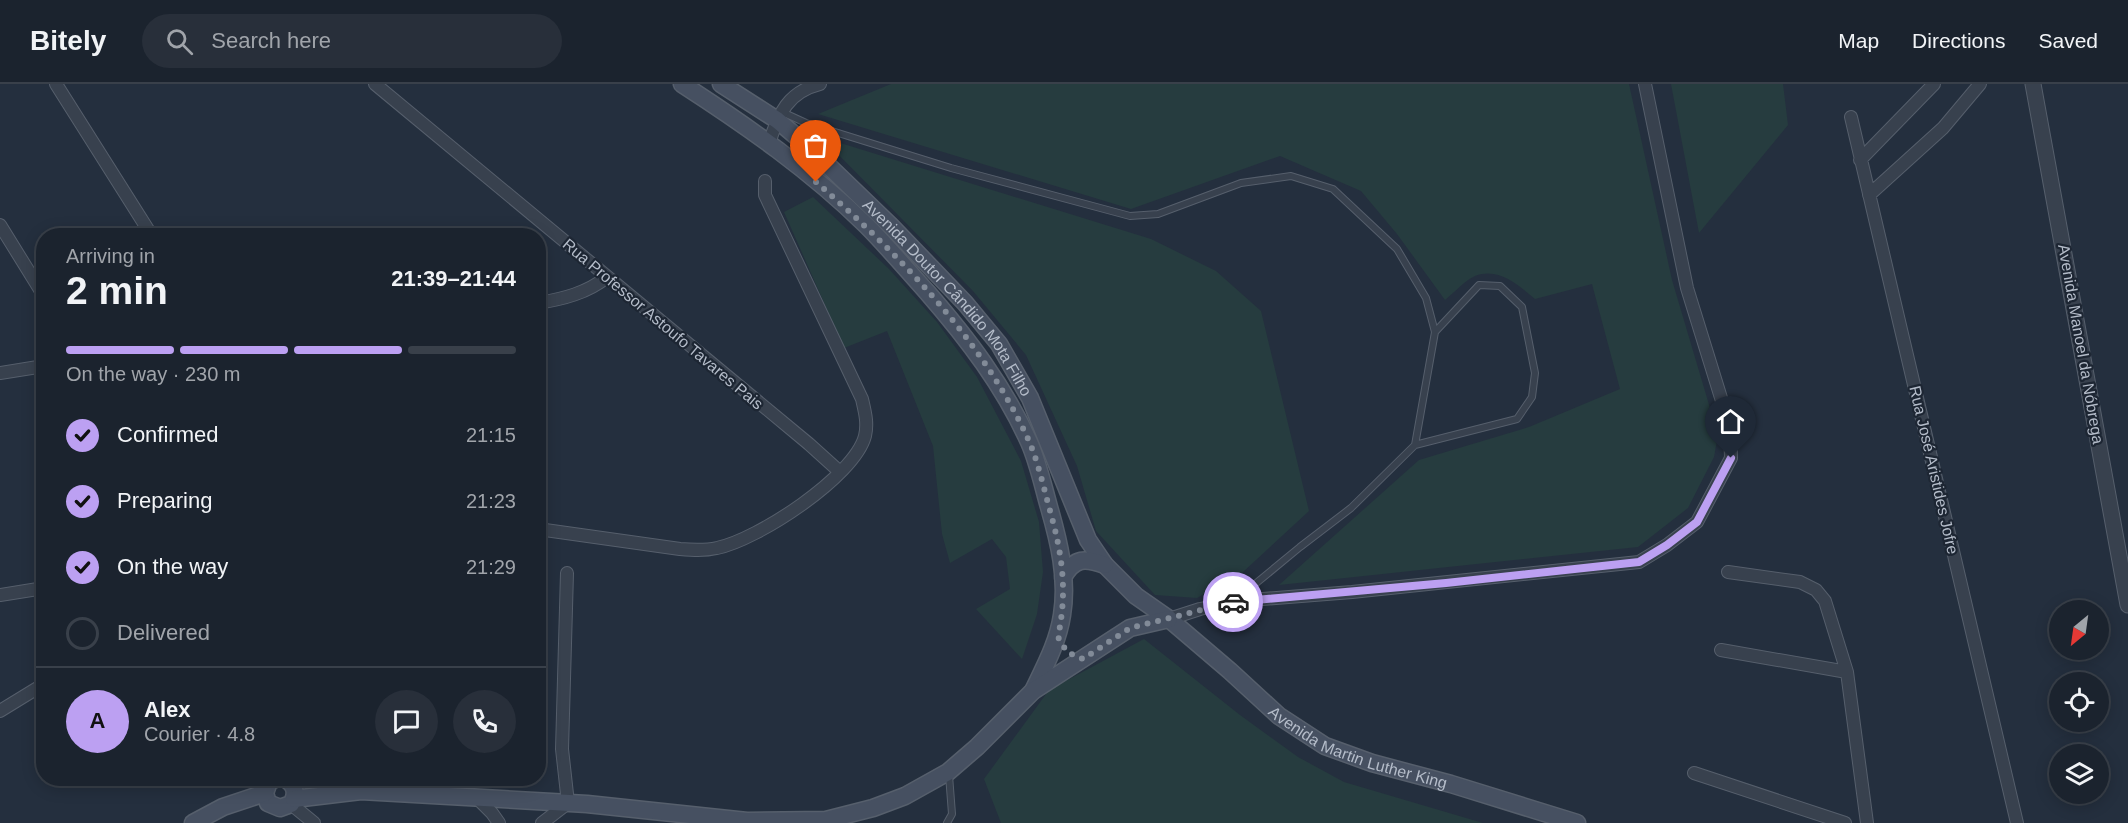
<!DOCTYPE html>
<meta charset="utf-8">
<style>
body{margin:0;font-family:Helvetica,sans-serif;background:#282f3a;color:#f1f3f6;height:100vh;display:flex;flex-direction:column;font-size:22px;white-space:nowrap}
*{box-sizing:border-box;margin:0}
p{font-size:20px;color:#a0a4aa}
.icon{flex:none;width:33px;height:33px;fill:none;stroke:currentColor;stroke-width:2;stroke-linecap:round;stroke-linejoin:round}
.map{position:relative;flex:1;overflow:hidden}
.panel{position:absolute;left:36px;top:144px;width:510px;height:558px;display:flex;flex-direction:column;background:#1b232e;border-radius:24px;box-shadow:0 3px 15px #0003,0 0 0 2px #39404a}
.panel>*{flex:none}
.needle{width:39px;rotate:209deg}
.fabs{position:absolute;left:2049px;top:516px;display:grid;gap:12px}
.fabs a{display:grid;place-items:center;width:60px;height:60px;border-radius:50%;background:#1b232e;box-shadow:0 3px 15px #0003,0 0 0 2px #39404a;font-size:30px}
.pin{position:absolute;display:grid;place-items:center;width:51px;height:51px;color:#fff;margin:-62px -26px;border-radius:50% 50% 50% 0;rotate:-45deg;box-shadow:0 0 6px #0007}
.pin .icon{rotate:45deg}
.courier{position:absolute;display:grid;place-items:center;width:60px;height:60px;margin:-30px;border:4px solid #bca0f2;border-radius:50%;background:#fff;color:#222;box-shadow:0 2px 8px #0007}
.overview em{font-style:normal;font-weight:700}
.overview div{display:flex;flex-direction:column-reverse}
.overview{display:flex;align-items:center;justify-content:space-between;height:102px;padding:0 30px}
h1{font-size:39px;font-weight:700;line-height:45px}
.bar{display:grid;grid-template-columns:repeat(4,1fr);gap:9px 6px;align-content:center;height:72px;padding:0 30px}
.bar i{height:8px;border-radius:4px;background:#39404a}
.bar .current{background:#bca0f2}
.bar p{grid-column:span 4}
.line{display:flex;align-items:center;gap:15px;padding:0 30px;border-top:2px solid #39404a}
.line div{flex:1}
.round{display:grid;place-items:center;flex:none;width:63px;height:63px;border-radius:32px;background:#282f3a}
ol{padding:0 30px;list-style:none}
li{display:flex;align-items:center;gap:18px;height:66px}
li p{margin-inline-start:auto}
li .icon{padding:6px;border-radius:50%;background:#bca0f2;color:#111;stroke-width:4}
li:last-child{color:#a0a4aa}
li i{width:33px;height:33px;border:3px solid #39404a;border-radius:50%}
header{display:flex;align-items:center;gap:36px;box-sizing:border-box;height:84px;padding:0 30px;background:#1b232e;border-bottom:2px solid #39404a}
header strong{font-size:28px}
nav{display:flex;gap:33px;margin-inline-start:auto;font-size:21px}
.search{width:420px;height:54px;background:#282f3a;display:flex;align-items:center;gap:15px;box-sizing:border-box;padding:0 21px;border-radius:33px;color:#a0a4aa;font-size:22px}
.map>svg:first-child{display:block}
</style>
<header>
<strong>Bitely</strong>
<div class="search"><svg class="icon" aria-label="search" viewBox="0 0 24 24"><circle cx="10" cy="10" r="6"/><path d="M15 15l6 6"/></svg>Search here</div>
<nav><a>Map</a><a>Directions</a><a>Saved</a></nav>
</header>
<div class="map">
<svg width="2128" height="739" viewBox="0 0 2128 739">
<rect width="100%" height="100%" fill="#242f3e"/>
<!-- green -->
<path fill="#263c3f" d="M891,0H1629L1672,196L1718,351L1714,373L1688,424L1638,463L1279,501L1419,376L1529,343L1620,305L1592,200L1535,215C1518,201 1499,183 1475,192C1465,196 1454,209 1445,216L1397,150L1361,107L1280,72L1131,125L818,30Z
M1671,0H1783L1788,41L1699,149Z
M821,53L1151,155L1216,187L1261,227L1309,427L1243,488L1197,514L1155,511L1096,447L1077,382L1026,271L973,207Z
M813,113L889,185L937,238L977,293L1021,377L1039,438L1043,488L1037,530L1022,575L976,525L1010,505L1006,473L992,455L950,479L942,450L933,362L887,247L844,264L784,128Z
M1144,555L1240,631L1298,673L1344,698L1483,739H1001L984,695L1049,606Z"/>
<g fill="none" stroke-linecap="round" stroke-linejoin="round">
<!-- service casing -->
<g stroke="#565f6c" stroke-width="8">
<path id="service" d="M782,28L806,39L951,84L1130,132L1158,130L1241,99L1291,92L1333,105L1397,165L1426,214L1435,248L1415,361L1351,424L1300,463L1249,505L1241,515
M1415,361L1517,335L1532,313L1535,289L1522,223L1500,202L1479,201L1435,248
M947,739L952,730L949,691"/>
</g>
<!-- minor casing -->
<g stroke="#565f6c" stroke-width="14">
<path id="minor" d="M56,0L152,152
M375,0L809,360L840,388
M1851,33L2017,739
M769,59C779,29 788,8 820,0
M1860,76L1934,0
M1869,111L1943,44L1980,0
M0,141L44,212
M538,219C563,215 587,209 607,193
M0,289L44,282
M538,445L680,465C692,466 704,467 717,464C757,456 854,393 865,352C868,339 865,328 862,315L765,111V97
M1728,488L1800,498L1816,506L1825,517L1847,588L1867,739
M0,511L44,504
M1169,535L1200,525L1238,517L1352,508L1639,478L1667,461L1697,438L1731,374L1730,343L1687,204L1645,0
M1721,566L1847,588
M0,627L44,600
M1694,689L1845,739
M477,714L492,729L499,739
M291,720L314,739
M542,739L568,719L562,665L567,489"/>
</g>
<!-- tertiary casing -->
<g stroke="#565f6c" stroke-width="17">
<path id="tertiary" d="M2033,0L2128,521"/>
</g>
<!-- secondary casing -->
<g stroke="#565f6c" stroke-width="19">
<g id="secondary">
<path d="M682,0C747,42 811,87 866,141C887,162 907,186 927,208C967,254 1004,302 1029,358C1038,378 1043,402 1049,423C1059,458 1068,494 1062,531C1058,558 1045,582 1033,607"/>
<path id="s1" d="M721,0L777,36L810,64L891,142L965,219L999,260L1030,314L1088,456L1105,481L1136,512L1169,535L1230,587L1279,632L1325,662L1372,679L1451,700L1577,739"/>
<path d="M1063,493C1075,473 1085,474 1105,481"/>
<path d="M277,694L269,698L265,709L268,719L280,724L291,720C298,709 295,699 283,694"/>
<path d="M294,715L361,707L587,720L747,737L826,736L873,724L905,712L948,688L977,663L1033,607L1130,544L1169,535"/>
<path d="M193,739L223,723L265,709"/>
</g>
</g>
<!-- service -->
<use href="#service" stroke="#38414e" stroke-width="6"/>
<!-- minor -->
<use href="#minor" stroke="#38414e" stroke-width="12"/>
<!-- tertiary -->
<use href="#tertiary" stroke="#38414e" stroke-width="15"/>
<!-- secondary -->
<use href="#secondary" stroke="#465061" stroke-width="16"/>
</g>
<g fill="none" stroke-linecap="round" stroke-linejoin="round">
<!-- done -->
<path stroke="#828b98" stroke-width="6" stroke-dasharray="0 10.8" d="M816,98C899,170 983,256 1029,357C1038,378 1043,401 1049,423C1062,469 1068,505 1058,553L1067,568L1083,575L1130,544L1233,518"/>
<!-- route -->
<path stroke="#bca0f2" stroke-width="8" d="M1233,518L1446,499L1639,478L1667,461L1697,438L1731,374"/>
</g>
<g text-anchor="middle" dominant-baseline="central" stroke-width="4.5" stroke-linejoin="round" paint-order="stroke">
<!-- street labels -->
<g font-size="16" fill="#b4bcc9" stroke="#1d2633">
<text stroke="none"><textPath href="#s1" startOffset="314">Avenida Doutor Cândido Mota Filho</textPath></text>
<text transform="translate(663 240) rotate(40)">Rua Professor Astoufo Tavares Pais</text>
<text transform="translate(2081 260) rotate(80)">Avenida Manoel da Nóbrega</text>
<text transform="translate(1934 386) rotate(77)">Rua José Aristides Jofre</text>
<text stroke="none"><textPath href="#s1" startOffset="945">Avenida Martin Luther King</textPath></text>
</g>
</g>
</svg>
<div class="fabs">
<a><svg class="needle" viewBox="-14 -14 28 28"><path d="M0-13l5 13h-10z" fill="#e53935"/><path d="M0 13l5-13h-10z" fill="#a0a4aa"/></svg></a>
<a><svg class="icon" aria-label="locate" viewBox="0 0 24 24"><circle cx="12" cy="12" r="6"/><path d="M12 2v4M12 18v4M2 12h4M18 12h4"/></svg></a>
<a><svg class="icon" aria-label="layers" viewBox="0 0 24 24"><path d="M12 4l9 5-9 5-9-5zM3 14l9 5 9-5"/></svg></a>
</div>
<div class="pin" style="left:816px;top:98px;background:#ea580c"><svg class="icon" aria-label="bag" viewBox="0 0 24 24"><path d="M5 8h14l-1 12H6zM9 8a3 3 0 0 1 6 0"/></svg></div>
<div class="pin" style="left:1731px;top:374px;background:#1f2937"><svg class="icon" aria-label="home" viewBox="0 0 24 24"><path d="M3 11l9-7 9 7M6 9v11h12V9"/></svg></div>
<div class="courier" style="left:1233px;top:518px"><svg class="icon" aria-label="car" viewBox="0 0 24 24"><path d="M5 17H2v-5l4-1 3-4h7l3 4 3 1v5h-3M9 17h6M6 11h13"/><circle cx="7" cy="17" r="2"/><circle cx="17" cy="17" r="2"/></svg></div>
<section class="panel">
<div class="overview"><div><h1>2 min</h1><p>Arriving in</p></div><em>21:39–21:44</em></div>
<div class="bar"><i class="current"></i><i class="current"></i><i class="current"></i><i></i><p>On the way · 230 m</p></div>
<ol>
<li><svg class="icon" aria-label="check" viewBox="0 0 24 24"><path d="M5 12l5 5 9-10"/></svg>Confirmed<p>21:15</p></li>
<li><svg class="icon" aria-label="check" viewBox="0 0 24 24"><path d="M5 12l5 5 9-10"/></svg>Preparing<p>21:23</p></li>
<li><svg class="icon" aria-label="check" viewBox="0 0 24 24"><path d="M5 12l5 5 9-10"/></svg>On the way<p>21:29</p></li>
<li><i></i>Delivered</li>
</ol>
<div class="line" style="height:108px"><b class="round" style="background:#bca0f2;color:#111">A</b><div><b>Alex</b><p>Courier · 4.8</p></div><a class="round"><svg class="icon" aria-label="chat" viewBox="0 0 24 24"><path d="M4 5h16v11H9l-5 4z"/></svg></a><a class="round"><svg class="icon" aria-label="phone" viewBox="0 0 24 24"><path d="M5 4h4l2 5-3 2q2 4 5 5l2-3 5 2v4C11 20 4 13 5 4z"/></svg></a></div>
</section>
</div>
